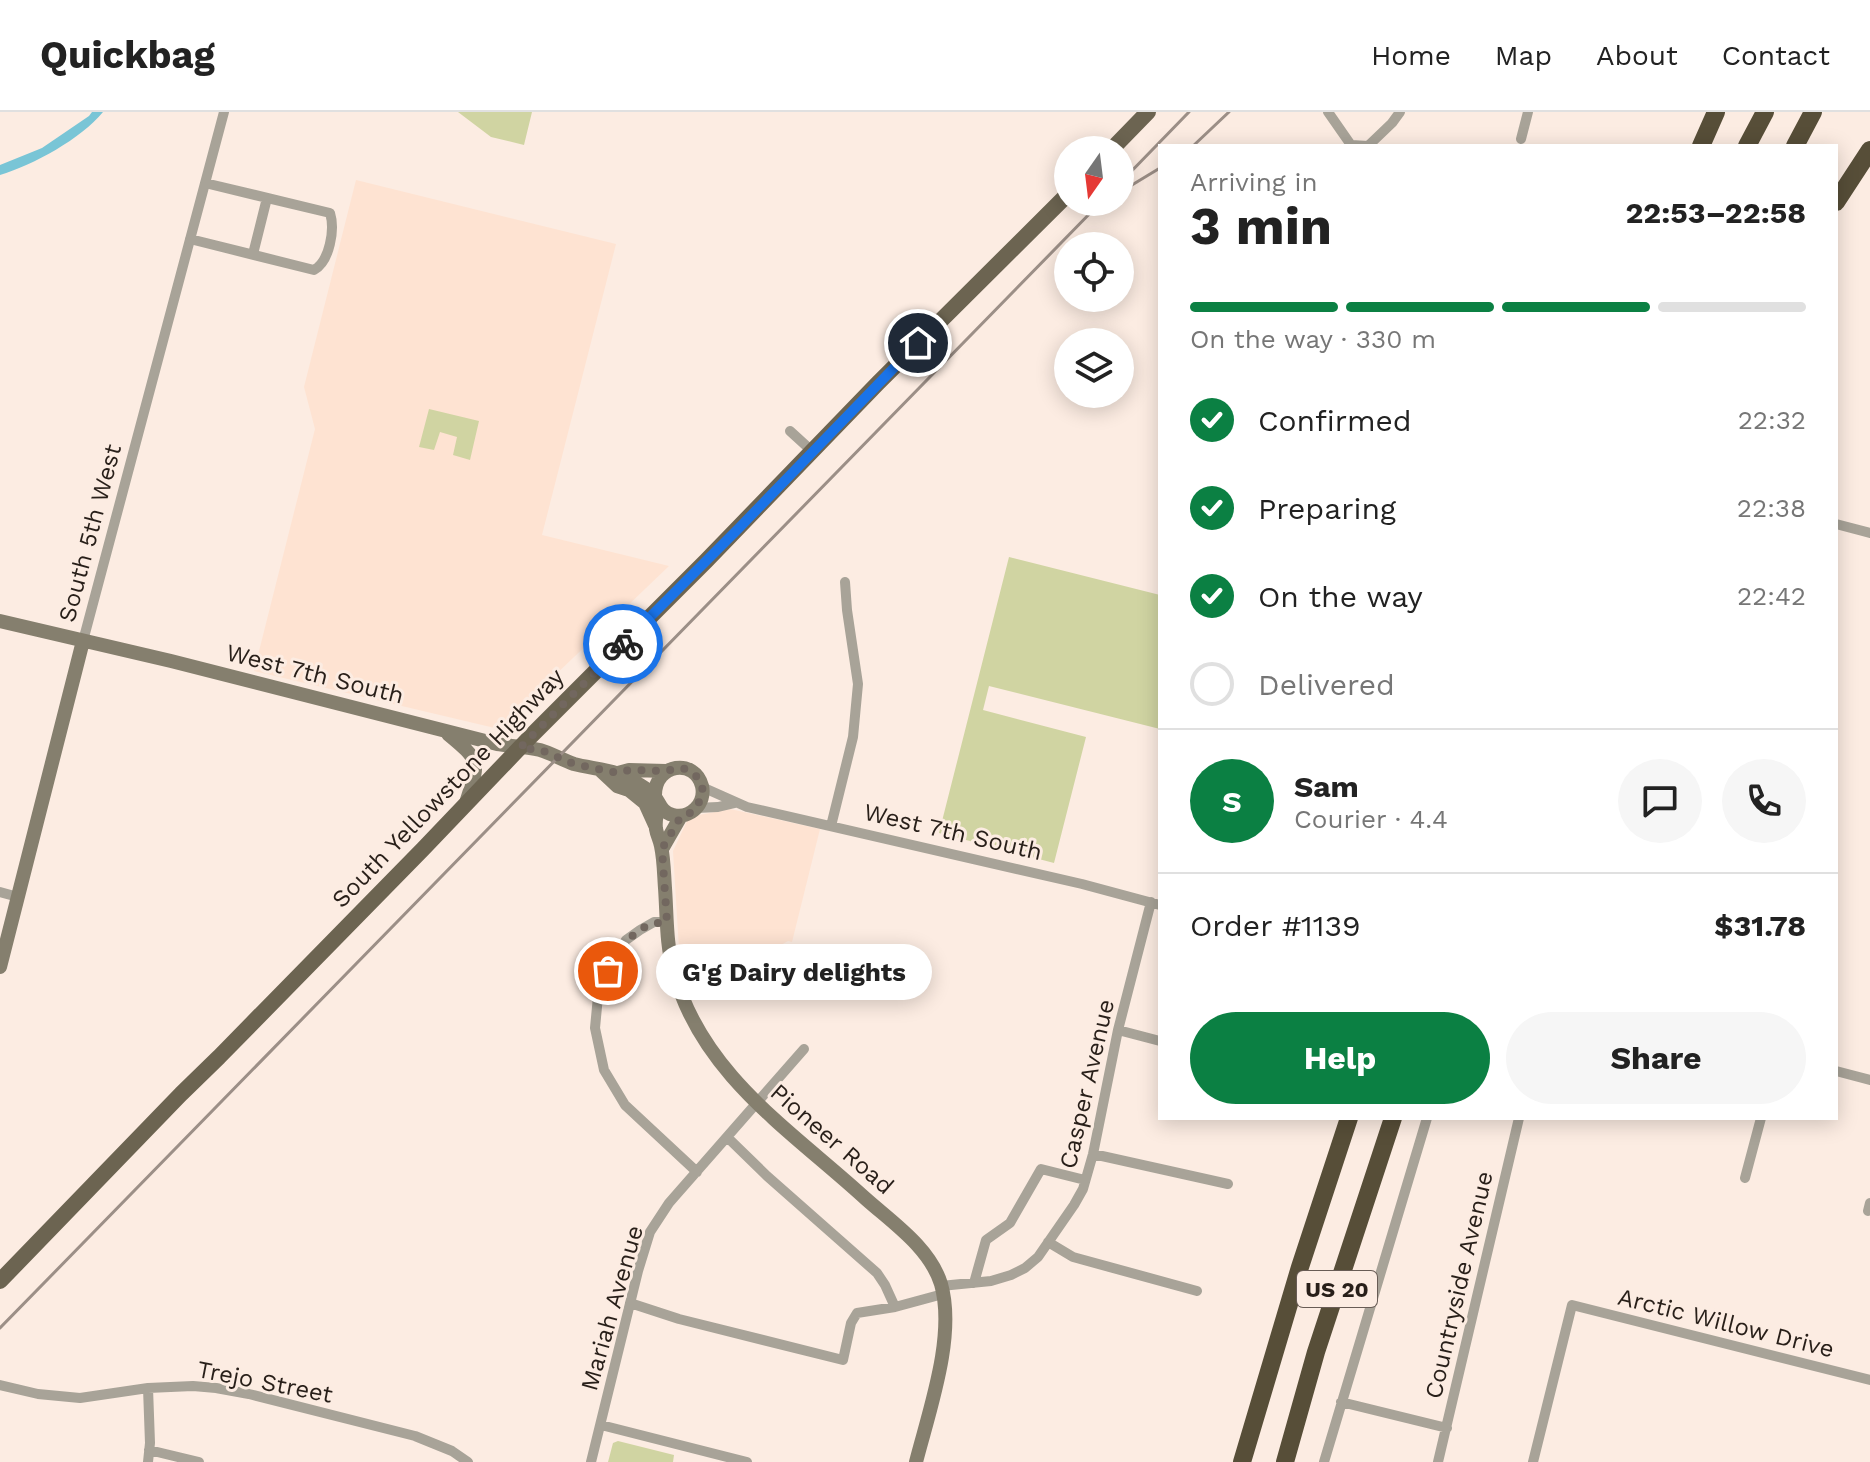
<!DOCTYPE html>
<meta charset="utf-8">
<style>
body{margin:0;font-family:"Work Sans",sans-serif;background:#f6f6f6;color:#222;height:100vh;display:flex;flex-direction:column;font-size:30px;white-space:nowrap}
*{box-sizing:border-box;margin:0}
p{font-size:26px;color:#767676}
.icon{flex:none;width:44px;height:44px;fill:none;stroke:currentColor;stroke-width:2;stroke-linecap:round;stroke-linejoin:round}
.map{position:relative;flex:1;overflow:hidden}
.panel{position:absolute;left:1158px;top:32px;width:680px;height:976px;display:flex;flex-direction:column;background:#fff;border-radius:0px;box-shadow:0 4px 20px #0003}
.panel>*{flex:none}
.needle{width:52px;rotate:194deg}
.fabs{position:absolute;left:1054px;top:24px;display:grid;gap:16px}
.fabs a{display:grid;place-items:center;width:80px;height:80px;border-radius:50%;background:#fff;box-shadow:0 4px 20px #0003;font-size:40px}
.pin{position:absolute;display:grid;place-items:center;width:68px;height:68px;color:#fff;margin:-34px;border:4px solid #fff;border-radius:50%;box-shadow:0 2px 8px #0007}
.courier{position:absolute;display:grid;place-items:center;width:80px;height:80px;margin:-40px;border:6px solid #1a73e8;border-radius:50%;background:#fff;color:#222;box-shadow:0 2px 10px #0007}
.bubble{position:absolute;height:56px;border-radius:28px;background:#fff;box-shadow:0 4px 20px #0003;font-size:26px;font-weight:700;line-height:56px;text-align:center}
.head em{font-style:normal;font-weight:700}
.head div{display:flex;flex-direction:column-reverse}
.head{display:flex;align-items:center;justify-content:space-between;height:136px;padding:0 32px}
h1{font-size:52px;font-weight:700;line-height:60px}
.bar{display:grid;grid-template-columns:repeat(4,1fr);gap:12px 8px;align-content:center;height:96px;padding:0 32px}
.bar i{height:10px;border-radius:6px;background:#e0e0e0}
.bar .on{background:#0b8043}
.bar p{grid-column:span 4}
.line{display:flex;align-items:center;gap:20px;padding:0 32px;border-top:2px solid #e0e0e0}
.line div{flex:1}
.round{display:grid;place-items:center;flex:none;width:84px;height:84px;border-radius:42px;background:#f6f6f6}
ol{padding:0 32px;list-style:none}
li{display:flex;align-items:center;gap:24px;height:88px}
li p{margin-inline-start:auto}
li .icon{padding:8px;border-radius:50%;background:#0b8043;color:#fff;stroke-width:4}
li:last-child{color:#767676}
li i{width:44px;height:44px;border:4px solid #e0e0e0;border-radius:50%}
.action{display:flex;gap:16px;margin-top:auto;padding:16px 32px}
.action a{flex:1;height:92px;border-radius:48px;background:#0b8043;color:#fff;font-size:32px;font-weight:700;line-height:92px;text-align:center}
.action a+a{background:#f6f6f6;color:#222}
header{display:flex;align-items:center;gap:48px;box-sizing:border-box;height:112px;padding:0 40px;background:#fff;border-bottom:2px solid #e0e0e0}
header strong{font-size:38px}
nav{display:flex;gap:44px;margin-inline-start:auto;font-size:28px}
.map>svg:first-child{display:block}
</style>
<header>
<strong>Quickbag</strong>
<nav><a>Home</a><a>Map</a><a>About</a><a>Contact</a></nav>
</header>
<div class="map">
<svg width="1870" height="1350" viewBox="0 0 1870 1350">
<rect width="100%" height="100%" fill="#fcece2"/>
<!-- built -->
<path fill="#fee3d2" d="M356,68L616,132L542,423L669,454L499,617L254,559L315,317L304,275Z
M730,697L820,717L792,830L788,829L691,884L679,837L673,739L689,705Z"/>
<!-- green -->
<path fill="#d0d4a2" d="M458,0H532L524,33L491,25Z
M429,297L479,309L470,348L453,343L457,325L440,320L434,338L419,335Z
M1009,445L1160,483V617L989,574L983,598L1086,625L1054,751L939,721Z
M618,1329L674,1343L673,1350H608L613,1331Z"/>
<!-- water -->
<path fill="#79c5d6" d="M92,0H103C81,27 33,53 0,63V53L42,36L89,4Z"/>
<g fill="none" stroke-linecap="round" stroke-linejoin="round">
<!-- street -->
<path stroke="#a8a398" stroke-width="10" d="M1328,0L1351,33L1368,34L1392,11L1400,0
M1521,27L1528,0
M190,127L314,158C330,149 335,117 330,101L205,71
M253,142L267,86
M790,319L813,340
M1836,412L1870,421
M83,529L224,0
M702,675L747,695L1082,772L1160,793
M696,696L718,695L735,691
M831,714L853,625L858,572L847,498L845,470
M0,780L18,785
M667,810H654L640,818L626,828L599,874L595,916L604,958L625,993L697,1060
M1118,918L1160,929
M1836,959L1870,968
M727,1025L767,1064L877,1161L885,1173L895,1195L943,1182
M1093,1042L1228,1072
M1745,1066L1761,1006
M1868,1099L1870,1091
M1048,1130L1073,1145L1197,1179
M974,1171L986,1128L1010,1111L1041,1057L1085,1068
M941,1174L991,1169L1011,1163L1025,1156L1038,1145L1074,1093L1083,1077L1093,1042L1118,918L1151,790
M630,1191L679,1207L843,1248L851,1211L857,1201L895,1195
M0,1273L38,1282L80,1286L148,1276L193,1274L216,1276L249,1282L415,1324L452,1339L468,1350
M148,1276L150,1331L148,1350
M1341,1290L1447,1316
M601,1313L747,1350
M149,1338L199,1350
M591,1350L638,1159L650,1120L669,1091L804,937
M1324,1350L1427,1006
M1438,1350L1519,1006
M1533,1350L1572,1193L1870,1268"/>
<!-- secondary -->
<path stroke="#857f6e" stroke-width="14" d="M0,509L171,549L497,632C511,634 526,635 540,638C551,641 562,648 574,652C588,656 609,657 621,663C632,668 644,674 653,682C660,690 660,700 673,703C690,707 706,692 702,674C695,646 655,651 655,683
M448,622C482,650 479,650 466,691
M601,659L617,674L629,678L645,691L655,713
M618,661L629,658L666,659
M659,693C657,700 655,709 656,717C657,723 660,728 661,734C664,748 664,763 665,776C667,804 666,833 674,860C702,963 792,1019 866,1087C893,1111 930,1136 941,1172C956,1224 929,1299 916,1350
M662,737L681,704
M0,855L83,529"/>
<!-- primary -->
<path stroke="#6c6451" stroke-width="16" d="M1111,38L1148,0
M0,1169L181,982L219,945L423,737L531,624L706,449L878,271L1068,82"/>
<!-- highway -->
<path stroke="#574e38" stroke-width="18" d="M1701,34L1716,0
M1747,34L1765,0
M1795,34L1813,0
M1836,90L1870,38
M1242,1350L1300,1155L1349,1006
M1285,1350L1316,1240L1393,1006"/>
<!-- rail -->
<path stroke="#9c8f87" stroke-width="3" d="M1193,34L1229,0
M1120,71L1189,0
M1122,79L1160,56
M0,1216L1101,90"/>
</g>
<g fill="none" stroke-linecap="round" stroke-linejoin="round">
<!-- done -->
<path stroke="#72675f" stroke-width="8" stroke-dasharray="0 14.4" d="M608,859C623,834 634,811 667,810L662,737L681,704L690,701L696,696L703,682L702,674L699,667L693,661L686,657L678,656L666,659L629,658L618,661L574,652L541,638L520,636L623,532"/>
<!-- route -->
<path stroke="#1a73e8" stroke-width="10" d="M623,532L739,416L918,231"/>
</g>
<g text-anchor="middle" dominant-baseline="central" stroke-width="6" stroke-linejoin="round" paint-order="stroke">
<!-- shield labels -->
<rect fill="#fcece2" stroke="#685c55" stroke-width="2" x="1297" y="1159" width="80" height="36" rx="6"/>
<g font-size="22" font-weight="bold" fill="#281f19">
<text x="1337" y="1177">US 20</text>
</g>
<!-- street labels -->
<g font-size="24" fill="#281f19" stroke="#fcece2">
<text transform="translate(90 421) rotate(-75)">South 5th West</text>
<text transform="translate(315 562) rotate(14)">West 7th South</text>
<text transform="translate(448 676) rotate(-46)">South Yellowstone Highway</text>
<text transform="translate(953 720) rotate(13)">West 7th South</text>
<text transform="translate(1087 972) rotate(-77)">Casper Avenue</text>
<text transform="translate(832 1027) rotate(41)">Pioneer Road</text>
<text transform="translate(1459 1173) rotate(-77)">Countryside Avenue</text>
<text transform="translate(612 1196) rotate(-74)">Mariah Avenue</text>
<text transform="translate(1726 1211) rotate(14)">Arctic Willow Drive</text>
<text transform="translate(265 1270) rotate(11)">Trejo Street</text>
</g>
</g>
</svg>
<div class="fabs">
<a><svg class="needle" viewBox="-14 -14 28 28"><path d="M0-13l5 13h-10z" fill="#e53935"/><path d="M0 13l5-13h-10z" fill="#767676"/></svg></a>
<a><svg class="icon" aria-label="locate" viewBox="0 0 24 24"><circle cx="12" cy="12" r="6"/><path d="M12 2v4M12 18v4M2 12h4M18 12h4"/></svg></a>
<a><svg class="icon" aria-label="layers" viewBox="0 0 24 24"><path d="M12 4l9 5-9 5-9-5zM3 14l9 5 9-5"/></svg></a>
</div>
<div class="pin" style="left:608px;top:859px;background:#ea580c"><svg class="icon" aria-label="bag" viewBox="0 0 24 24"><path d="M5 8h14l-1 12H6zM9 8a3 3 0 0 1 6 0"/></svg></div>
<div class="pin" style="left:918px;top:231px;background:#1f2937"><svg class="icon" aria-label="home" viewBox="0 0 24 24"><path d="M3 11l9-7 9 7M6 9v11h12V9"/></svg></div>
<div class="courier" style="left:623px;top:532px"><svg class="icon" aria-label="bike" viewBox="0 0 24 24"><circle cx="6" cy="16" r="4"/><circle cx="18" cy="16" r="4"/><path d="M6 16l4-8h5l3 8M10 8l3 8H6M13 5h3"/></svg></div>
<div class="bubble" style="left:656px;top:832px;width:276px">G'g Dairy delights</div>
<section class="panel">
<div class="head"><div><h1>3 min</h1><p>Arriving in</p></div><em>22:53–22:58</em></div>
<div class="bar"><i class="on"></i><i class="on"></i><i class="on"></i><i></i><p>On the way · 330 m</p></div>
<ol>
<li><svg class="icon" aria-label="check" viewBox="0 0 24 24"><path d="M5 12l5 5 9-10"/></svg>Confirmed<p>22:32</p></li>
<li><svg class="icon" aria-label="check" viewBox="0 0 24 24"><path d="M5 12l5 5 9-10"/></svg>Preparing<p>22:38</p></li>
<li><svg class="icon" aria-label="check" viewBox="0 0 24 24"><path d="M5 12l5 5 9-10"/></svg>On the way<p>22:42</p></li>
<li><i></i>Delivered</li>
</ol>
<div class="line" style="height:144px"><b class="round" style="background:#0b8043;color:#fff">S</b><div><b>Sam</b><p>Courier · 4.4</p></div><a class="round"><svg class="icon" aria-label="chat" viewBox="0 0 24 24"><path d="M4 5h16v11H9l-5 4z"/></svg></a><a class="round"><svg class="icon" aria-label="phone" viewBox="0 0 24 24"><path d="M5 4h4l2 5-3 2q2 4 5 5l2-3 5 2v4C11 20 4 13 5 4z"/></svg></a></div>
<div class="line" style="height:104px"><div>Order #1139</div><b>$31.78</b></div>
<div class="action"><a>Help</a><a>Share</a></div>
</section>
</div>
